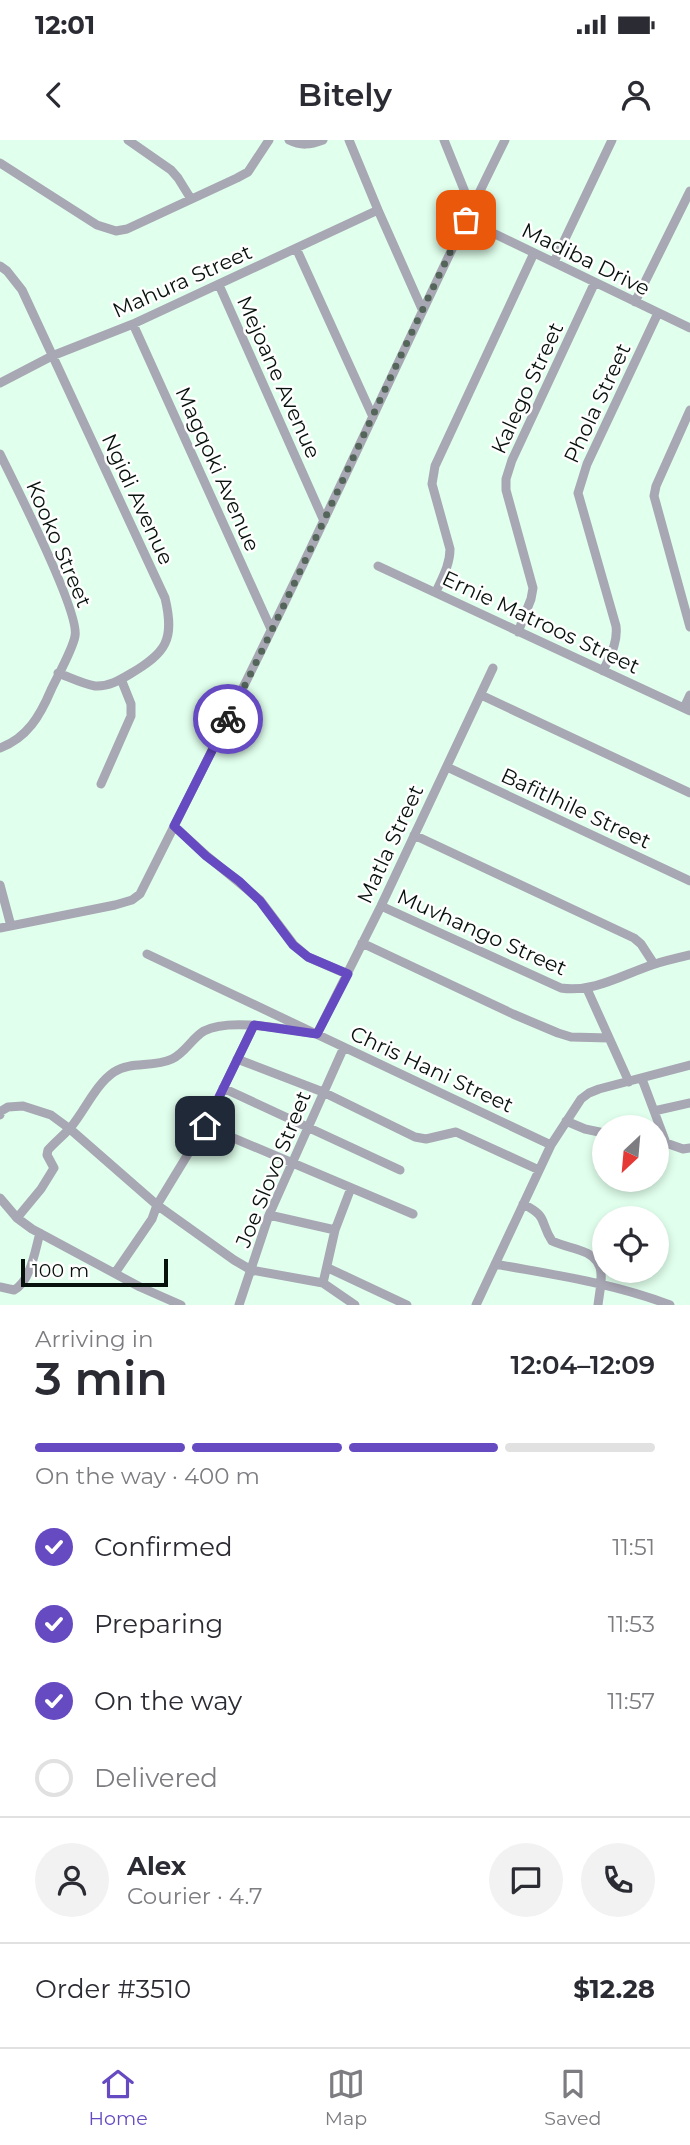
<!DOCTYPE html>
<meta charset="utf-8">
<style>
body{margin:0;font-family:Montserrat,sans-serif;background:#f2f2f3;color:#2b2b33;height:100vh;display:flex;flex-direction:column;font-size:26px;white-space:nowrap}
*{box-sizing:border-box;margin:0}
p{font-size:23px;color:#7c7c81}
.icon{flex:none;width:38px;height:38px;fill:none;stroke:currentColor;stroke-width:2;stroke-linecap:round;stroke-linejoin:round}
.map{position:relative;height:1165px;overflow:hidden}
.side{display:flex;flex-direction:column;background:#fff;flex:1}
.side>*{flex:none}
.needle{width:46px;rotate:206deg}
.tools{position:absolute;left:592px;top:975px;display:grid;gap:14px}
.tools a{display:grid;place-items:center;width:77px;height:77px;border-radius:50%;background:#fff;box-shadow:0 4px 10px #0003;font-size:35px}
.scale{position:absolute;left:21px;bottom:18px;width:147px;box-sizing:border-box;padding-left:7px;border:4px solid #08120c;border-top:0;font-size:19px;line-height:24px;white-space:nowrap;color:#08120c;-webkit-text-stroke:5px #fff;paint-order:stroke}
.pin{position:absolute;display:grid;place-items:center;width:60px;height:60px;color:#fff;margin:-30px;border-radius:14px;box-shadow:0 4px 10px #0006}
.courier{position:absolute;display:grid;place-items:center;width:70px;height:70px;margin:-35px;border:5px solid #654ac2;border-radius:50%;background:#fff;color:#222;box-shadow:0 2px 9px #0007}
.headline em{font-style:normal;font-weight:600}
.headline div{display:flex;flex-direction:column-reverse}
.headline{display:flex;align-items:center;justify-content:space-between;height:119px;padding:0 35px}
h1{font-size:46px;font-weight:600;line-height:52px}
.bar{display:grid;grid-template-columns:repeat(4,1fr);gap:10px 7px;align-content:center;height:84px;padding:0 35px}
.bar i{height:9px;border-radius:5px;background:#e1e1e2}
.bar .active{background:#654ac2}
.bar p{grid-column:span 4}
.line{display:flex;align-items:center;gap:18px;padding:0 35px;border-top:2px solid #e1e1e2}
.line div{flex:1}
.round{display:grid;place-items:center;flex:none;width:74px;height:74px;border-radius:37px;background:#f2f2f3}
ol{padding:0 35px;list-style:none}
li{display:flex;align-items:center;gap:21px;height:77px}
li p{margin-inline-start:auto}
li .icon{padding:7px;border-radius:50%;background:#654ac2;color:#fff;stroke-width:4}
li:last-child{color:#7c7c81}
li i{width:38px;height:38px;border:4px solid #e1e1e2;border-radius:50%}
.status{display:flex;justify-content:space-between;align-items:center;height:49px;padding:0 35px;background:#fff;direction:ltr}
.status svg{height:19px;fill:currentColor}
header{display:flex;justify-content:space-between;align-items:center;height:91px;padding:0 35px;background:#fff;font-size:32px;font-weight:600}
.tab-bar{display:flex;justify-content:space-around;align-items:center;height:98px;border-top:2px solid #e1e1e2;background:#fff;font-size:19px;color:#7c7c81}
.tab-bar a{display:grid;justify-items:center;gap:4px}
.tab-bar .active{color:#654ac2}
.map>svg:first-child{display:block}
</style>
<div class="status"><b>12:01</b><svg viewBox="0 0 49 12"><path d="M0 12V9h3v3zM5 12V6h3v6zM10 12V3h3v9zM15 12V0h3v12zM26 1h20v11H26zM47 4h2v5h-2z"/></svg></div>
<header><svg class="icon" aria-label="back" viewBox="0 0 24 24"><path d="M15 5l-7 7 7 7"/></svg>Bitely<svg class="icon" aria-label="person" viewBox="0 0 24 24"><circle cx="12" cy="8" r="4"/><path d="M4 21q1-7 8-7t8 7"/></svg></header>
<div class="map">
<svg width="690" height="1165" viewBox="0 0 690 1165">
<rect width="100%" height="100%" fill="#e0ffec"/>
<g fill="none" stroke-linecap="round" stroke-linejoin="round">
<!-- minor -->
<path stroke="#a8a7b4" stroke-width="9" d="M128,0L171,30L178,38L191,59
M289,0C301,6 310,5 323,0
M349,0L378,70L422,169
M444,0L471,67
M0,23L97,85L116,91L127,89L237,38L248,32L269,0
M466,80L690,188
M296,108L373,277
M554,122L612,0
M0,126L7,131L22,150L165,458C175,500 166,513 130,534C120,540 108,547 95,546C83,544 69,537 58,533
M219,145L324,381
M635,162L690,51
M133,184L271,489
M0,243L52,216L133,184L378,70
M690,270L656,346L654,356L690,487
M0,314C14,342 80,473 75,496C73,509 57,537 51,550C40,576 27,598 0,608
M378,426L690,571
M436,452C442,438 450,425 450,409L432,344L435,326L534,113
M518,492L531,459L533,448L506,350V339L512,320L595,142
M603,531C610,516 618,503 616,486L578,353L587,324L658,173
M481,555L690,653
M684,568L690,555
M447,627L690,741
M101,644L131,576V564L121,539
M174,686L207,716L260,760L294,805L308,817L347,834
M414,695L634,798L641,804L654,824
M0,745L11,786
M381,766L561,848C593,853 622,835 652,825C664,821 677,818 690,815
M0,788L115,765L132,760L140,754C203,629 266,504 325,378C385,252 443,125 505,0
M362,803L513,874L558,893L571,897L609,898
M147,814L551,1005
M587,849L629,942
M237,919L323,952L415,997L426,999L456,992L539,1030
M642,939L666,1003L683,1009L690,1008
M223,948L400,1030
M654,971L690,963
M0,975L1,971L8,967L23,966L51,975L70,989L157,1065L234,1120L251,1130L323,1143L355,1165
M566,981L585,989L604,993
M205,986L413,1074
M0,1058L17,1078L32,1089L140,1147L181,1165
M523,1064C549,1077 539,1081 552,1101C561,1105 570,1107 579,1110C609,1119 601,1140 598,1165
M269,1075L335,1090
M17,1078L41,1049L54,1028L47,1015L48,1010C55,1002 64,995 71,987C85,970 96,944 114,932C131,921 153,928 172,919C185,913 192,898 204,891C230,877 289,890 317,894L381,766L493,528
M495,1124C554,1135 614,1143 670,1165
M328,1128L407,1165
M115,1133L152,1079L157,1065L205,986L254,885
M323,1143L335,1090L351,1048
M0,1147L14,1150C31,1141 35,1110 40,1093
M239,1165L269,1075L344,907
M476,1165L551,1005L581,959L589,953L599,949L690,925"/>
</g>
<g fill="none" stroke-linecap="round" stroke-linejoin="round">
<!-- done -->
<path stroke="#54655a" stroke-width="7" stroke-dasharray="0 12.6" d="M228,579C311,415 384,246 466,80"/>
<!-- route -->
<path stroke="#654ac2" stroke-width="9" d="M205,986L254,885L317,894L348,834L308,817L293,805L260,761L239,741L206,716L174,686L228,579"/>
</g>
<g text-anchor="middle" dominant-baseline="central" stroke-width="5" stroke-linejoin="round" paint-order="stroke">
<!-- street labels -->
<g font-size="21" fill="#08120c" stroke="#fff">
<text transform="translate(586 119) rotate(26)">Madiba Drive</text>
<text transform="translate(182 141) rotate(-24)">Mahura Street</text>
<text transform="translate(279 237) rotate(66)">Mejoane Avenue</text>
<text transform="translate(527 248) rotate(-65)">Kalego Street</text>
<text transform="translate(597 263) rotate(-65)">Phola Street</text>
<text transform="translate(218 329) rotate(66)">Magqoki Avenue</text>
<text transform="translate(138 359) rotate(65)">Ngidi Avenue</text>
<text transform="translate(59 404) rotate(67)">Kooko Street</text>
<text transform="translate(541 482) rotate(25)">Ernie Matroos Street</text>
<text transform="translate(576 668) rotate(25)">Bafitlhile Street</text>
<text transform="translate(390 704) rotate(-65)">Matla Street</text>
<text transform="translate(482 792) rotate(24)">Muvhango Street</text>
<text transform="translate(432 929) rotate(25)">Chris Hani Street</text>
<text transform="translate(273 1029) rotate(-68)">Joe Slovo Street</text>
</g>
</g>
</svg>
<div class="tools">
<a><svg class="needle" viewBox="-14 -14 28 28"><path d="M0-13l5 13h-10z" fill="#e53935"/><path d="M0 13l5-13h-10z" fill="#7c7c81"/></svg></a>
<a><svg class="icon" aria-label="locate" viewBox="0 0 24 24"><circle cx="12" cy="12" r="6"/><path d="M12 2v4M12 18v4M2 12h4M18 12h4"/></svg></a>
</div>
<div class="scale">100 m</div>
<div class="pin" style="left:466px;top:80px;background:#ea580c"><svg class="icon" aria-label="bag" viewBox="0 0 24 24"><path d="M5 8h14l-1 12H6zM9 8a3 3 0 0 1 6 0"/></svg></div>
<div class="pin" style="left:205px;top:986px;background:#1f2937"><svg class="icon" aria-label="home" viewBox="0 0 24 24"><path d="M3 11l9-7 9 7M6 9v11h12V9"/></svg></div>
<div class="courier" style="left:228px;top:579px"><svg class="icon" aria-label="bike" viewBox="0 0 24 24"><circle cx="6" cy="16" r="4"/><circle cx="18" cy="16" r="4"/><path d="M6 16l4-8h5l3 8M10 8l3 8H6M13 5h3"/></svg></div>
</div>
<section class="side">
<div class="headline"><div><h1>3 min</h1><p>Arriving in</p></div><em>12:04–12:09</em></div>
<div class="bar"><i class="active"></i><i class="active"></i><i class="active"></i><i></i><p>On the way · 400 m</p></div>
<ol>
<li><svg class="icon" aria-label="check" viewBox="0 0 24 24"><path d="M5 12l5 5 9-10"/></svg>Confirmed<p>11:51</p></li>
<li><svg class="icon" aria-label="check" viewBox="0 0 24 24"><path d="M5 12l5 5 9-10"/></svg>Preparing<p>11:53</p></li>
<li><svg class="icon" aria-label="check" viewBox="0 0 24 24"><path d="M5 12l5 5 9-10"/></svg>On the way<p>11:57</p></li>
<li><i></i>Delivered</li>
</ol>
<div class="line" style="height:126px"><a class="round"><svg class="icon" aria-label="person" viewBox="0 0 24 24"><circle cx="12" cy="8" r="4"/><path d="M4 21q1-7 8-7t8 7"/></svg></a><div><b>Alex</b><p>Courier · 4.7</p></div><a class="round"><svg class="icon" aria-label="chat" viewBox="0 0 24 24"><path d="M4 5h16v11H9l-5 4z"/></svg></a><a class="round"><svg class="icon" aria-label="phone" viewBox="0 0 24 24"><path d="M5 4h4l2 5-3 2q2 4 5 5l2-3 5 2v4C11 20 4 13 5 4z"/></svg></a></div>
<div class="line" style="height:91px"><div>Order #3510</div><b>$12.28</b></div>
</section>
<nav class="tab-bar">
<a class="active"><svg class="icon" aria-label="home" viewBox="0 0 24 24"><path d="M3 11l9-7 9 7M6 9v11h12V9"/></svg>Home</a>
<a><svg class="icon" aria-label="map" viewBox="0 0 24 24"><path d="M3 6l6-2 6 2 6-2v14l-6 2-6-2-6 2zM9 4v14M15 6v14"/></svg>Map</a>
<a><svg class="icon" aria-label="saved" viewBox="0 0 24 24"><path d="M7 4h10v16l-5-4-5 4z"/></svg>Saved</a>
</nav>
